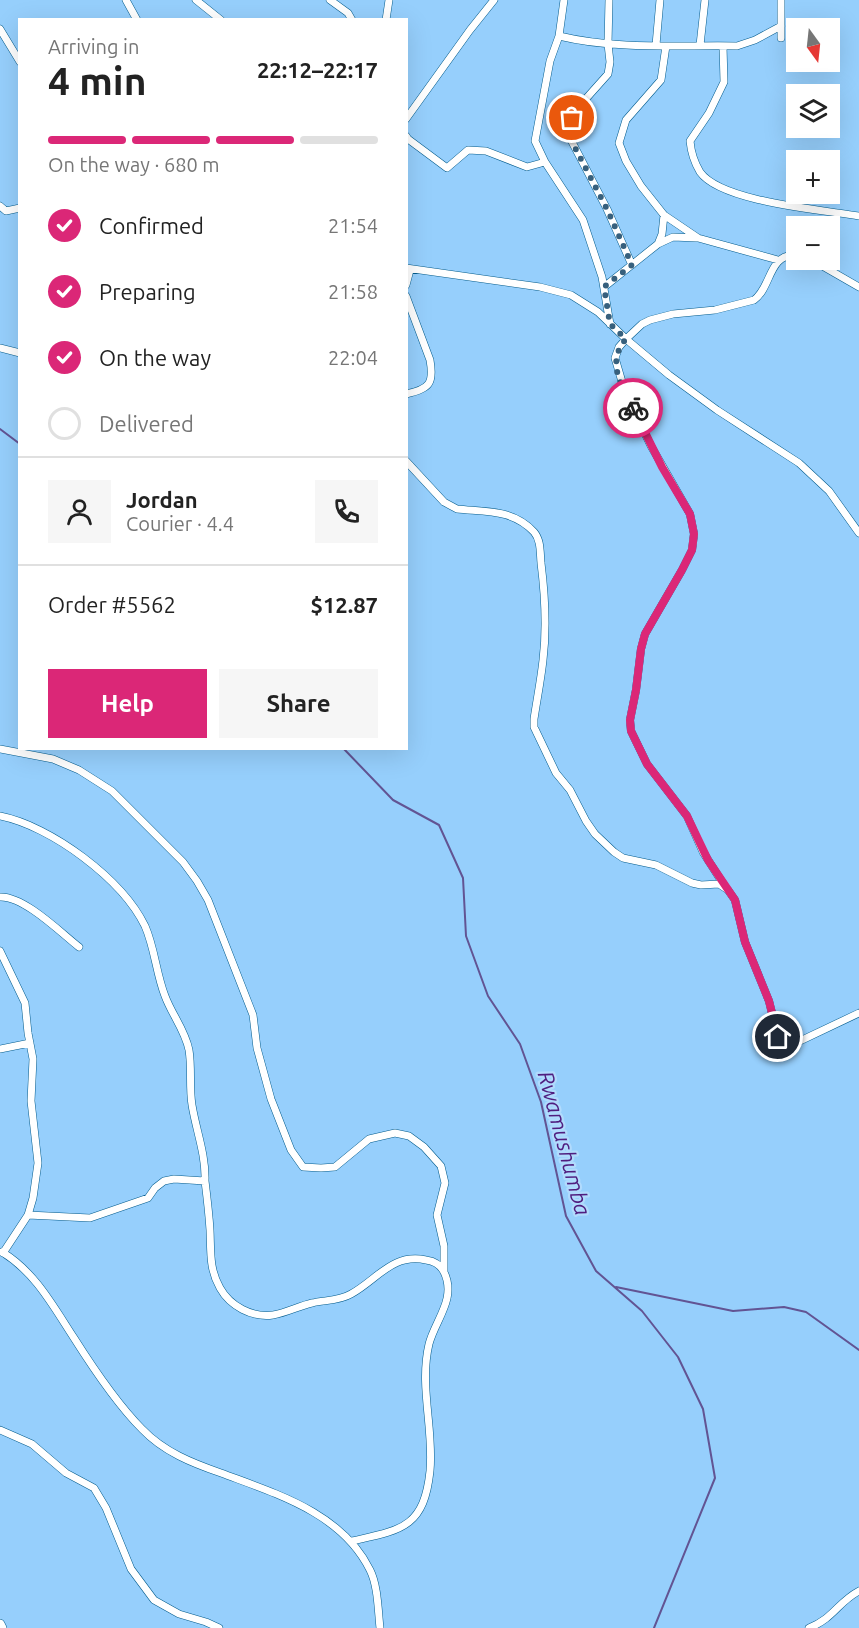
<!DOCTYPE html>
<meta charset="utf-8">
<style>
body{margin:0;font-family:Ubuntu,sans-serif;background:#f6f6f6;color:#222;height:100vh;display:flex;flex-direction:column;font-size:22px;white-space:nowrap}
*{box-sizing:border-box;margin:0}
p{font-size:20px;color:#767676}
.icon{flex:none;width:33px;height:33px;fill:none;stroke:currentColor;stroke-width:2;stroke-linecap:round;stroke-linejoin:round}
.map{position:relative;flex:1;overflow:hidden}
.panel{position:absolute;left:18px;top:18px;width:390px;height:732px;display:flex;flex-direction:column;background:#fff;border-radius:0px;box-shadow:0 6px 24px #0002}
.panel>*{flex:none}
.needle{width:39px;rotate:165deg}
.tools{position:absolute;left:786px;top:18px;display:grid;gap:12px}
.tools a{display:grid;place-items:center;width:54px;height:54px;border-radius:0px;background:#fff;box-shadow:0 6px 24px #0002;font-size:30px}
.pin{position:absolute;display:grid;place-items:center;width:51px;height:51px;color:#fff;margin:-26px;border:3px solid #fff;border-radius:50%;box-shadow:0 2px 6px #0007}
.courier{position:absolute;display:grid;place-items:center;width:60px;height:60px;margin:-30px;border:4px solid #db2777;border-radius:50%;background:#fff;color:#222;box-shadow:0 2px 8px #0007}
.summary em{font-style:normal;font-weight:600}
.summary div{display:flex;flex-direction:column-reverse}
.summary{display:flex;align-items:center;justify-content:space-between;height:102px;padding:0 30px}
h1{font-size:39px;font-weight:600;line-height:45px}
.bar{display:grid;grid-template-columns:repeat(4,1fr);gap:9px 6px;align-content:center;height:72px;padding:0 30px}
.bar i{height:8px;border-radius:4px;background:#e0e0e0}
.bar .selected{background:#db2777}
.bar p{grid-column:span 4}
.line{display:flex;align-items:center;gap:15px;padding:0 30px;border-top:2px solid #e0e0e0}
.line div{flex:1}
.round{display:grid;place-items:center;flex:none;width:63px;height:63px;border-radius:0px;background:#f6f6f6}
ol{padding:0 30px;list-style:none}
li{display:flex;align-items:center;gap:18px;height:66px}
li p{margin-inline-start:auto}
li .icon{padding:6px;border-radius:50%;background:#db2777;color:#fff;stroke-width:4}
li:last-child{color:#767676}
li i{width:33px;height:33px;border:3px solid #e0e0e0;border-radius:50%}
.primary-button{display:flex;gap:12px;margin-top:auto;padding:12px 30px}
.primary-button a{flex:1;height:69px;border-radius:0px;background:#db2777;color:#fff;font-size:24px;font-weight:600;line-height:69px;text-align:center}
.primary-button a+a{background:#f6f6f6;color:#222}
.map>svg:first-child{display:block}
</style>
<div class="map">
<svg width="859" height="1628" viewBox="0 0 859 1628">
<rect width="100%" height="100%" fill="#96cffc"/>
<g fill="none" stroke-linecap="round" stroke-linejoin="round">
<!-- stream -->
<path stroke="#625493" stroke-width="2" d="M0,429L20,444
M343,748L393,800L439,825L463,878L466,936L488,996L520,1044L541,1102L566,1216L596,1271L642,1311L678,1357L703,1409L715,1478L654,1628
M616,1287L733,1311L784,1307L806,1312L859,1350"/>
<!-- minor casing -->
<g stroke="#025b8c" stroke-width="8">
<path id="minor" d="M126,0L137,20
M196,0L221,20
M330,0L348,13L352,20
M564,0L559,36L550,61L535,141L545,162L583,220L602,277L610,324
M609,0L608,44L610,62L608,74L583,102L572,118L571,140L607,209L632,265
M781,0V38
M386,20L389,0
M0,29L20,62
M559,36C617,50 678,45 737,46L755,40L781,26
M656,45L660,0
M700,45L705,0
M666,46L661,80L626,120L619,143L626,161L641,186L664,215L698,238L778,260
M723,46L724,82L709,113L690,141C691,152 694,162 700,172C721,202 823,210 859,216
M406,119L470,30L494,0
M406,136L408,139L447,168L468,150L486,151L527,167L545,162
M0,206L6,211L20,208
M658,244L673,237L696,238
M812,260L859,287
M406,268L540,287L571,295L598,312L626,339L669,375L717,410L799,463L829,491L859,533
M406,285L410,270
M604,287L658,244L662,234L664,215
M406,296L430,360C434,383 430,389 406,394
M0,348L20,353
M406,461L444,502L457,509C485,512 513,509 534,532C541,540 540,552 541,563C545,595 547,627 543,660C541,679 537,699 534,719V727L556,773L570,790L586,821L595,834L614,852L623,858L656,865L692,883L701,885L719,884L728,890L735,900L745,942L769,1001L781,1050L859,1013
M0,749L53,759L79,770L112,791L183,862L197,881L208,900L253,1015L257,1048L271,1099L291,1150L303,1167L321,1168L335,1167L369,1139L395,1133L409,1136L424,1147L441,1166L445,1183L437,1215L444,1246V1272
M0,816C51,826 122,879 145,926C155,949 156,973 165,996C172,1015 185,1030 189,1050C192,1068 189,1087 192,1105C196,1130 206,1155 205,1181L174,1179L164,1181L155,1188L148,1198L90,1218L28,1215L3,1253
M724,885L703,852L687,816L647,764L631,731L630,720L636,690L641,649L645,634L682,570L692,550L694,534L690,514L651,446L625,392L615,358L619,347L626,339L642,324L650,320L673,314L715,310L754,300C772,287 768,254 796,255
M0,897C24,896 60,932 79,947
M0,951L25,1003L28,1033L33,1059L31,1101L38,1163L33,1198L28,1215
M0,1049L30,1043
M205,1181C207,1197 209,1214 210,1230C211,1251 209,1269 220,1288C230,1306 252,1318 273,1315C286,1313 299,1306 312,1303C325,1300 339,1301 351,1294C378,1279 392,1253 426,1260C434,1261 440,1264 444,1272C457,1299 435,1320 429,1344C419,1386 434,1429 430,1471C424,1528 401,1530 352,1541
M2,1252C35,1272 53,1306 74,1338C93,1368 117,1404 142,1429C164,1452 192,1463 221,1473C277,1494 342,1513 370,1570C378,1586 378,1610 380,1628
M0,1430L32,1444L66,1473L94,1488L106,1508L131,1569L154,1600L179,1614L206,1622L219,1628
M809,1628C834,1618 838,1602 859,1591"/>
</g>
<!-- major casing -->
<g stroke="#025b8c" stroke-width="10">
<path id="major" d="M0,1624L2,1628"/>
</g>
<!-- minor -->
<use href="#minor" stroke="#fff" stroke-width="7"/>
<!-- major -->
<use href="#major" stroke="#fff" stroke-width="9"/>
</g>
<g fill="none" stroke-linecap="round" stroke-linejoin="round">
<!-- done -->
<path stroke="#37607d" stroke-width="6" stroke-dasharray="0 10.8" d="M572,118L571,140L607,209L632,265L604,287L610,324L626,339C606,362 621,384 633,408"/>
<!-- route -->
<path stroke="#db2777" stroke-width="8" d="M633,408L662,467L690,514L694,534L692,550L682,570L645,634L641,649L636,690L630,720L631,731L647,764L687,816L708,860L735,900L745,942L769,1001L778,1037"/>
</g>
<g text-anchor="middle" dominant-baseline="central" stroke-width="4.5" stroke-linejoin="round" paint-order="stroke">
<!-- water labels -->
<g font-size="22" font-style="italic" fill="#501e7f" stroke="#b1dbfd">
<text transform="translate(565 1143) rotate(75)">Rwamushumba</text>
</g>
</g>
</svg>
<div class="tools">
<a><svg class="needle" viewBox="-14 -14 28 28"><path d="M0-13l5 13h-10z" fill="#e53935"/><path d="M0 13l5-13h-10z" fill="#767676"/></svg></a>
<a><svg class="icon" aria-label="layers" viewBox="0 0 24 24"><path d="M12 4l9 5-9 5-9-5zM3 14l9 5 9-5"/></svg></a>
<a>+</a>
<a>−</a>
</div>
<div class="pin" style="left:572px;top:118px;background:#ea580c"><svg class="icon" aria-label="bag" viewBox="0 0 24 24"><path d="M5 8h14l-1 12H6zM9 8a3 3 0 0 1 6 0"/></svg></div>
<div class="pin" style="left:778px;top:1037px;background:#1f2937"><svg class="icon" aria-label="home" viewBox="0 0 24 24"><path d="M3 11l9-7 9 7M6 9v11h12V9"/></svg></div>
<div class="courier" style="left:633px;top:408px"><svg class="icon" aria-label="bike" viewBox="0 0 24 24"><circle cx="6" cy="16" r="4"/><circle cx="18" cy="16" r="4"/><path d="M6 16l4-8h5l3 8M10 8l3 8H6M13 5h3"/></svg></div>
<section class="panel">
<div class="summary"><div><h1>4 min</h1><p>Arriving in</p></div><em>22:12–22:17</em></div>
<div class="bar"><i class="selected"></i><i class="selected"></i><i class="selected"></i><i></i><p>On the way · 680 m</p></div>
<ol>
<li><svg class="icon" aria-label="check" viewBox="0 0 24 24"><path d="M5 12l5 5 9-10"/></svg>Confirmed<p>21:54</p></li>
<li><svg class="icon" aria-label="check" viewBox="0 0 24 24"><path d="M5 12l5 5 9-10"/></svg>Preparing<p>21:58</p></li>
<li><svg class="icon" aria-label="check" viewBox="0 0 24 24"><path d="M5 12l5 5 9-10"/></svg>On the way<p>22:04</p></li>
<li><i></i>Delivered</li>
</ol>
<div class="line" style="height:108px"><a class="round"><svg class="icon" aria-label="person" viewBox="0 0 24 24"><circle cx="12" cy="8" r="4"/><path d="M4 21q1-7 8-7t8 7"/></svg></a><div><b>Jordan</b><p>Courier · 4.4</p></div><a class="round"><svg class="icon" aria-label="phone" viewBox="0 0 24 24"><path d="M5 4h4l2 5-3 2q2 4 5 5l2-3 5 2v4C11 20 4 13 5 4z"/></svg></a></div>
<div class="line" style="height:78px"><div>Order #5562</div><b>$12.87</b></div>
<div class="primary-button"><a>Help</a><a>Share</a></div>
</section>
</div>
